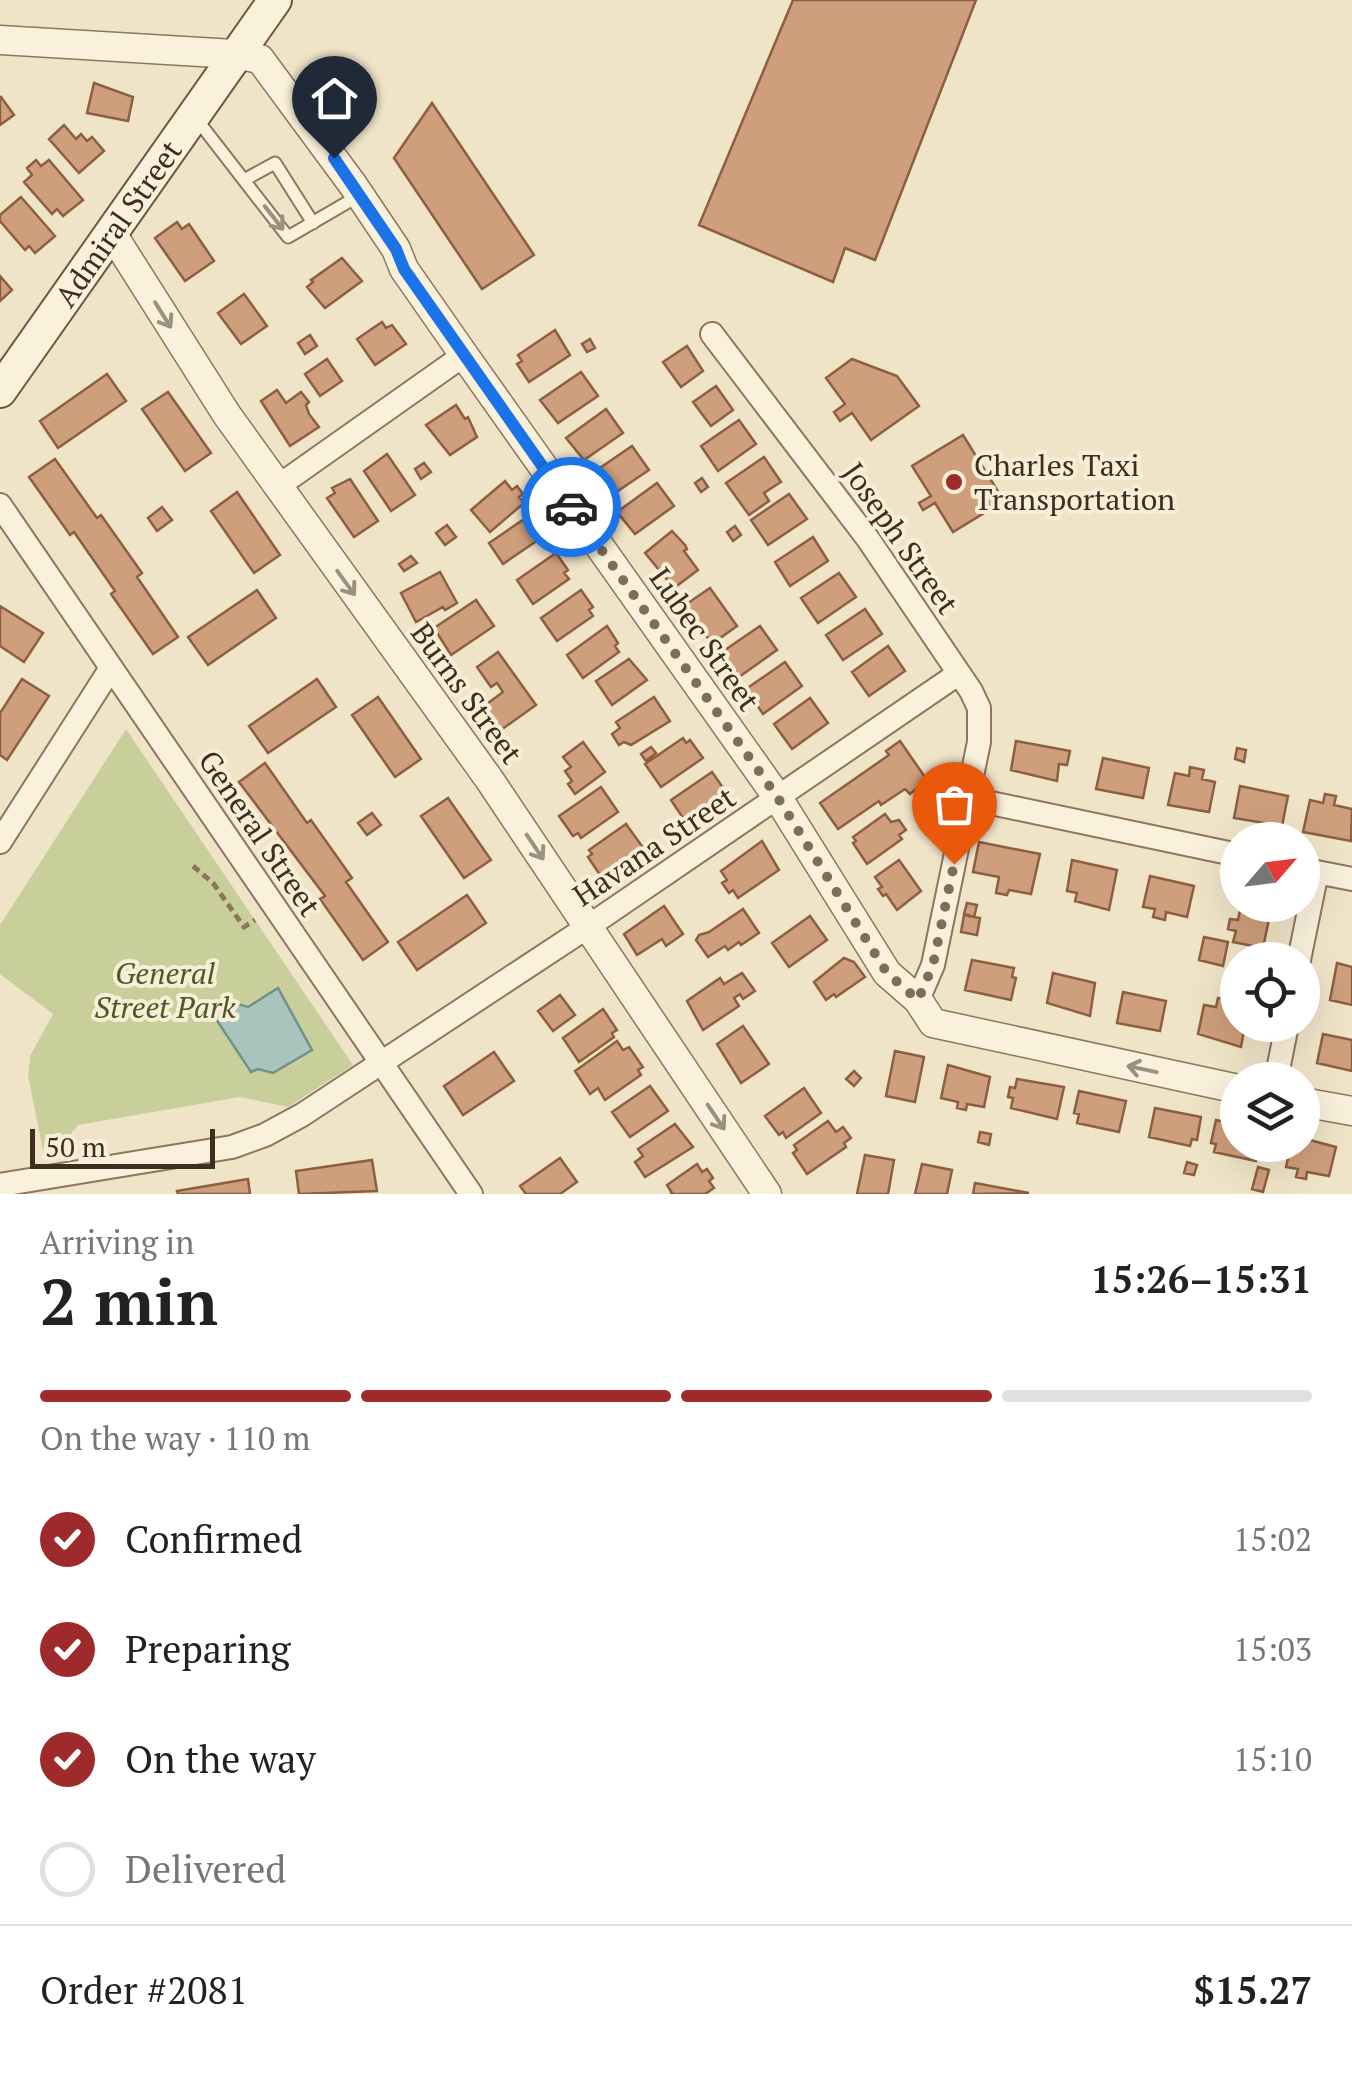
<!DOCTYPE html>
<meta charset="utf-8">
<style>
body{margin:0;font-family:"PT Serif",serif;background:#f6f6f6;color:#222;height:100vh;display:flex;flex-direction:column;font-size:38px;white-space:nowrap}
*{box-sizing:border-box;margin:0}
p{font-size:32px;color:#767676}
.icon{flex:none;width:55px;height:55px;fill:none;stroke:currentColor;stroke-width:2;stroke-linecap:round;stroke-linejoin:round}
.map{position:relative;height:1194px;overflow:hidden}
.side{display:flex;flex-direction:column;background:#fff;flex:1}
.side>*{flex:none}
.needle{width:65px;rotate:62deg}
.controls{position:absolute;left:1220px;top:822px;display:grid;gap:20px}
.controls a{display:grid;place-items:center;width:100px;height:100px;border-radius:50%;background:#fff;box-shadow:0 10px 40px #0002;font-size:50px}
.scale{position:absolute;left:30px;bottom:25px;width:185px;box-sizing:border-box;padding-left:10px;border:5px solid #3d2e20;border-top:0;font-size:28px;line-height:35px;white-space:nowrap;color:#3d2e20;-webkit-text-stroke:8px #f7eed8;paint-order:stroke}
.pin{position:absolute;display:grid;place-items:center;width:85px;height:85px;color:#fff;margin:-102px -42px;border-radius:50% 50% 50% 0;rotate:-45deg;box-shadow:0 0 10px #0007}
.pin .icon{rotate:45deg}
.courier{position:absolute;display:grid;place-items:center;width:100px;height:100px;margin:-50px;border:8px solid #1a73e8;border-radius:50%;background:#fff;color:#222;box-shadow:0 2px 12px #0007}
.summary em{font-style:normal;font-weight:700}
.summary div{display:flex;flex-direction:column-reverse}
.summary{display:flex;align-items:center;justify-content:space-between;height:170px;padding:0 40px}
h1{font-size:65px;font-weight:700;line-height:75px}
.bar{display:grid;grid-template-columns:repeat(4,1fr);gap:15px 10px;align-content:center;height:120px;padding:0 40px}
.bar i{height:12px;border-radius:8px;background:#e0e0e0}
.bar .on{background:#9e2a2b}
.bar p{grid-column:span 4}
.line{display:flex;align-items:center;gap:25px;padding:0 40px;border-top:2px solid #e0e0e0}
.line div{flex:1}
ol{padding:0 40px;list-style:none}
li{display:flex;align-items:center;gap:30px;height:110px}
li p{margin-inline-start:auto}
li .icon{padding:10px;border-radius:50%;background:#9e2a2b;color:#fff;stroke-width:4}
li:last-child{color:#767676}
li i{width:55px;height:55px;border:5px solid #e0e0e0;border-radius:50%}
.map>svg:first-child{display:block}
</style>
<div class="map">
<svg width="1352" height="1194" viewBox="0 0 1352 1194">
<rect width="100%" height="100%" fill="#f0e4c8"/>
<!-- green -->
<path fill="#c9cf9b" d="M126,729L353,1065L288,1107L240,1097L78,1125L56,1152L44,1155L28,1076L30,1056L53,1014L0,974V925Z"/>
<!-- water -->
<path fill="#a9c4bc" stroke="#6f938a" stroke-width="2.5" d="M278,988L312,1050L273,1073L258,1069L251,1072L216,1019L238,1004L248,1007Z"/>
<!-- building -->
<path fill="#cf9f7d" stroke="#8d5f41" stroke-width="2.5" d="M793,0H976L875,260L845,248L833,282L699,225Z
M94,83L133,97L128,121L87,113Z
M1,97L14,115L0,125V98Z
M432,103L534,255L482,289L394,158Z
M64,125L76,139L81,134L87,141L92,137L104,151L79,173L49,139Z
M36,160L41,166L49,160L83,200L63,216L57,209L52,214L24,182L32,175L27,168Z
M21,197L55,236L35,253L29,246L25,250L0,221V215Z
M177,222L182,229L189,224L214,261L185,281L155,238Z
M342,258L362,281L325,308L307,287L313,282L311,280Z
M0,276L12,290L0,301Z
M244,294L267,326L241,344L218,313Z
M382,322L386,328L392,325L406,344L375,365L357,339Z
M555,330L570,355L529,382L517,364L522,361L518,355Z
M310,335L317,346L305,354L298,343Z
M590,339L595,348L587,352L582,344Z
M687,346L703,371L681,387L663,362Z
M327,359L342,381L320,396L305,374Z
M852,359L897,376L919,406L871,440L852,413L840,421L834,412L845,404L826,378Z
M581,372L598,396L558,423L540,400Z
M107,374L126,401L58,448L40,421Z
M716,386L733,410L711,426L693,402Z
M277,390L286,403L301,392L309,402L306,405L309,414L319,427L290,446L261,401Z
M168,392L211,453L185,471L142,409Z
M456,405L465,419L468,417L477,437L450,455L426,425Z
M606,409L623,433L584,460L566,438Z
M739,420L756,444L718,471L701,446Z
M963,435L1004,501L953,532L935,503L923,510L919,503L931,496L912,466Z
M632,446L649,470L609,497L591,474Z
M387,454L415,495L391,511L364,471Z
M764,457L781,482L764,493L769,501L749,515L726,483Z
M55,459L97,518L101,515L142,573L137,577L178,637L153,654L111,594L115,591L74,532L70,535L29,477Z
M424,463L431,472L421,479L415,469Z
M702,478L708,487L701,492L695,483Z
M350,479L378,521L354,537L327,498L335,493L332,488Z
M505,481L512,490L517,486L523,494L519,497L524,503L490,532L471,510Z
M657,483L674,506L635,534L617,512Z
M237,492L280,555L254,573L211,511Z
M789,494L807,519L768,545L751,520Z
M162,507L172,520L157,531L148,518Z
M530,515L544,536L503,564L489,543Z
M447,525L456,537L445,545L436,533Z
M735,526L741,535L733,541L727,532Z
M672,531L685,545L687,549L684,551L698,570L674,588L645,553Z
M813,537L828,561L790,586L775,562Z
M556,553L568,570L564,573L569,579L533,604L517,580Z
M411,556L417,563L404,571L399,564Z
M440,572L457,603L445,610L443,607L416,622L401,593Z
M839,573L856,597L818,623L801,598Z
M710,588L737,626L712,644L685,605Z
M257,590L276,618L208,665L188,637Z
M581,590L593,607L589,610L593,616L557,641L541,618Z
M476,600L494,626L451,655L434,628Z
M0,606L43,633L24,662L0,646Z
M865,609L882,634L843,660L826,635Z
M607,626L618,643L615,646L619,652L583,678L567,655Z
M760,626L777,650L739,677L722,652Z
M888,646L905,671L869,696L852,672Z
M498,652L536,705L501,730L484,706L503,692L497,683L491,687L477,667Z
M629,659L647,680L612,705L596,681Z
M785,662L802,686L763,714L746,689Z
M22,679L49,696L7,760L0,755V713Z
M317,679L336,707L268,753L249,726Z
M378,697L421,759L395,777L352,715Z
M654,697L670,721L631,745L624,742L619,745L612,734L620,728L616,722Z
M810,698L828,723L792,749L774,724Z
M683,738L686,743L690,740L703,758L661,787L645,764Z
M900,741L927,780L910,794L905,789L881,805L879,801L838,829L820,803L889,755L886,751Z
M1016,741L1070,751L1067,765L1059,764L1057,781L1011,770Z
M583,742L605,772L575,794L568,784L572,781L565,771L571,767L563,757Z
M651,747L656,753L646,761L641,754Z
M1237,748L1246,750L1244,762L1235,759Z
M1103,758L1149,768L1143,798L1096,789Z
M265,763L307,823L311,820L352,878L346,882L388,942L363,960L320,899L325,896L239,782Z
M1190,767L1204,770L1202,779L1215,782L1209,812L1168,805L1175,773L1189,776Z
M712,772L724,789L719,792L724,798L687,824L671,800Z
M935,774L945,776L938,809L928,807Z
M1240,786L1288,796L1282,826L1234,818Z
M601,787L618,812L581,838L578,833L573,836L559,816Z
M1325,794L1336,796L1334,805L1352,809L1351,841L1303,832L1310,800L1323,803Z
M448,798L491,860L464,878L421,816Z
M372,813L381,825L367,835L358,823Z
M885,814L891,822L899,820L906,830L899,835L902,839L867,864L853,843L856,841L853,837Z
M626,824L644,849L602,878L588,857L592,854L589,850Z
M762,841L779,870L738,898L733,890L729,893L722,883L727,880L721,871Z
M979,842L1040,854L1031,894L1009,890L1007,895L996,893L999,877L973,872Z
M899,860L921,891L897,910L886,894L883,896L878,889L882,887L875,877Z
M1072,860L1117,870L1109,910L1075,901L1077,893L1067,891Z
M1150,876L1194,886L1187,917L1166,912L1165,920L1153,917L1155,909L1143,907Z
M467,895L486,923L417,970L398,942Z
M967,903L977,905L974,917L964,914Z
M1241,905H1272L1263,948L1233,942L1236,931L1228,929L1230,919L1238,920Z
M664,906L683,934L666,946L662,939L637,955L624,934Z
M743,909L759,933L741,945L739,942L728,950L725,946L708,957L696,940L699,935L709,932Z
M964,915L980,918L977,935L961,932Z
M810,916L827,940L789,967L772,943Z
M1204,937L1228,942L1223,966L1199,960Z
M844,958L854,962L865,977L836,997L834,994L826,1000L814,982Z
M972,960L1014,968L1012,977L1016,978L1011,1000L965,990Z
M1337,963L1352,967V1005L1330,1000Z
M742,973L755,991L743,999L740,994L734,998L739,1006L703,1030L687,1001L720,978L724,984Z
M1053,973L1095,983L1090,1016L1047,1003Z
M1123,992L1166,1001L1160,1031L1117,1023Z
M560,995L575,1015L553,1031L538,1011Z
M1218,998L1234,1001L1232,1011L1238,1012V1025H1245L1241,1047L1198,1034L1204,1005L1216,1007Z
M603,1009L617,1030L612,1033L614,1037L579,1062L563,1038Z
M743,1026L769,1064L741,1083L717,1044Z
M1323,1034L1352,1040V1071L1317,1063Z
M617,1041L623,1050L629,1047L643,1067L638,1070L641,1075L605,1100L598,1088L590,1094L575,1071Z
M895,1051L924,1057L915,1102L886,1096Z
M494,1052L514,1081L463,1115L444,1086Z
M948,1065L990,1077L984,1107L967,1104L966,1110L957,1108L958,1102L941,1098Z
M854,1071L861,1078L854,1086L846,1079Z
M1017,1079L1064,1087L1057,1119L1011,1108L1013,1098L1008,1097L1010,1087L1015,1088Z
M650,1086L668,1111L630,1137L612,1112Z
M804,1088L821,1113L786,1138L783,1132L779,1135L765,1116Z
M1079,1091L1126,1101L1119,1132L1077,1123L1079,1114L1074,1113Z
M1155,1108L1201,1117L1197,1140L1192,1139L1190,1146L1149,1137Z
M1216,1120L1238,1125V1145H1260L1256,1161L1214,1152L1216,1144L1211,1143Z
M828,1121L836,1132L843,1127L851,1138L844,1143L846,1147L807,1174L793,1153L797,1150L794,1145Z
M675,1124L693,1147L645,1177L635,1162L643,1156L638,1149Z
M980,1132L991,1134L989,1145L978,1142Z
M1302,1138L1336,1147L1329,1176L1307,1172L1306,1179L1296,1177L1298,1169L1286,1167L1291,1145H1302Z
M865,1155L894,1160L888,1194H857Z
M560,1158L577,1182L560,1194H526L520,1186Z
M372,1160L377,1191L299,1194L296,1171Z
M1187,1162L1197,1165L1194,1175L1184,1173Z
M697,1164L702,1172L707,1169L713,1178L709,1181L714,1188L705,1194H670L672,1193L667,1185Z
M922,1164L952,1170L947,1194H915Z
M1258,1167L1269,1170L1263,1192L1252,1189Z
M248,1179L250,1194H178L177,1191Z
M975,1183L1029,1193L973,1194Z"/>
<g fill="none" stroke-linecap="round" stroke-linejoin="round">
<!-- service casing -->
<g stroke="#8d765c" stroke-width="15">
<path id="service" d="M195,117L288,237L360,195
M244,180L275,163L313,223"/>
</g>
<!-- minor casing -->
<g stroke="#8d765c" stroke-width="26">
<path id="minor" d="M712,334L868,539L971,691L979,708V742L933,965L918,1000
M277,487L464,355
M0,505L471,1194
M967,798L1238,855
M0,842L111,668
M1306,870L1352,879
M1299,960L1317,872
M1276,1080L1287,1025
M0,1185L232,1147L265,1135L302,1115L589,926L958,674"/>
</g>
<!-- tertiary casing -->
<g stroke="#8d765c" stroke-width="31">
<path id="tertiary" d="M0,40L234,54L260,59L353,185L396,249L404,269L464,355L778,798L887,973L918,1000L933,1023L1238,1089
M111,232L227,415L489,779L767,1194
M1302,1102L1352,1111"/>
</g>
<!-- secondary casing -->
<g stroke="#6f573f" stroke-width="36">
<g id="secondary">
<path id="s1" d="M0,391L275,0"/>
</g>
</g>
<!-- path -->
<path stroke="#8d765c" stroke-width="5" stroke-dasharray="8 5" stroke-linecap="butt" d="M193,866L213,883L244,927L255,920"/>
<!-- service -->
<use href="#service" stroke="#faf1dc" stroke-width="11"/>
<!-- minor -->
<use href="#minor" stroke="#faf1dc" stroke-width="22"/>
<!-- tertiary -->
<use href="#tertiary" stroke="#faf1dc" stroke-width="28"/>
<!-- secondary -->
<use href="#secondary" stroke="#faf1dc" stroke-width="32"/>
</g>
<!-- one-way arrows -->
<defs><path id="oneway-shaft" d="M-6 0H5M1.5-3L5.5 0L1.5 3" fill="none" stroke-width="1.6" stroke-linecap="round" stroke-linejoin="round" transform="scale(2.5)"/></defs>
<g stroke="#9c907e">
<use href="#oneway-shaft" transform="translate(274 218) rotate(52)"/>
<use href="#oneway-shaft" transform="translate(163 315) rotate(58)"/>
<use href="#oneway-shaft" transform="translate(346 583) rotate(54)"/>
<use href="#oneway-shaft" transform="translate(535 847) rotate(56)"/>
<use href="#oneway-shaft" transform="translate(1142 1069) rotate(-168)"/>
<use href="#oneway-shaft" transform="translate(716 1117) rotate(56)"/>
</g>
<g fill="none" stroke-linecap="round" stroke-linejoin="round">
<!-- done -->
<path stroke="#7c6e5b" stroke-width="10" stroke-dasharray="0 18" d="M571,507L778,798L887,973L918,1000L933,965L954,864"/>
<!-- route -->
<path stroke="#1a73e8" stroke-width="12" d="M334,158L396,249L404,269L571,507"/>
</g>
<!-- markers -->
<circle fill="#9e2a2b" stroke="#f7eed8" stroke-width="4" cx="954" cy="482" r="10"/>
<g text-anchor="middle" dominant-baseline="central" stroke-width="8" stroke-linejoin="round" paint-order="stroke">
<!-- street labels -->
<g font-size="30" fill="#3d2e20" stroke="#f7eed8">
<text stroke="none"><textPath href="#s1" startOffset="205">Admiral Street</textPath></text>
<text transform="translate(901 538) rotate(55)">Joseph Street</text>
<text transform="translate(705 639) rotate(55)">Lubec Street</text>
<text transform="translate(467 693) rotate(54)">Burns Street</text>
<text transform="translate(260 833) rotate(56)">General Street</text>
<text transform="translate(654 846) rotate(-34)">Havana Street</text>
</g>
<!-- poi labels -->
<g font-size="30" fill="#3d2e20" stroke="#f7eed8" text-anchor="start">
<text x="974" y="465">Charles Taxi<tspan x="974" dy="34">Transportation</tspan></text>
</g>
<!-- park labels -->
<g font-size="30" font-style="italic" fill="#4d5a26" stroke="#f7eed8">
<text x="165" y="973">General<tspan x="165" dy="34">Street Park</tspan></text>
</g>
</g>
</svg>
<div class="controls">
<a><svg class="needle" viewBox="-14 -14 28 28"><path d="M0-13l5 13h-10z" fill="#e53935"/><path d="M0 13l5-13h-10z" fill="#767676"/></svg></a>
<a><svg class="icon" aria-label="locate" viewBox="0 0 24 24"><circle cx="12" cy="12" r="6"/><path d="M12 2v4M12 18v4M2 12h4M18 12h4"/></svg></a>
<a><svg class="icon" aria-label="layers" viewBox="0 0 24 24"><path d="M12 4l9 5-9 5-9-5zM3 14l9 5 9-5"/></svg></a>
</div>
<div class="scale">50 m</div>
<div class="pin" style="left:954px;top:864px;background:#ea580c"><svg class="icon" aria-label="bag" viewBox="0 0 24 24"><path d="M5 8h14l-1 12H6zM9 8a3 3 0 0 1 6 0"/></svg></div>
<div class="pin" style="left:334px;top:158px;background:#1f2937"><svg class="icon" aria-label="home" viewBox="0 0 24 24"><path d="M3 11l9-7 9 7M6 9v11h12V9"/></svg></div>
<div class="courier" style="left:571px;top:507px"><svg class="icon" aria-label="car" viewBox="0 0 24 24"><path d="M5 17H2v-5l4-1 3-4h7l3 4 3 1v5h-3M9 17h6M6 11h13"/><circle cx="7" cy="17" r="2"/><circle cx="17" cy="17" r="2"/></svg></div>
</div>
<section class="side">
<div class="summary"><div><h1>2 min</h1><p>Arriving in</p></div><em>15:26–15:31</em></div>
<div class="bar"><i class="on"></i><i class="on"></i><i class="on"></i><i></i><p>On the way · 110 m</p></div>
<ol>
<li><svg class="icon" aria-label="check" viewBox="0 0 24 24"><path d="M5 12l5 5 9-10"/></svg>Confirmed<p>15:02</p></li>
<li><svg class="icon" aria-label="check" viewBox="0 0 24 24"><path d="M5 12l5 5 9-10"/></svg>Preparing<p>15:03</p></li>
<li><svg class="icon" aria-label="check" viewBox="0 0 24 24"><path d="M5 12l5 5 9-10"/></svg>On the way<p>15:10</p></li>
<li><i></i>Delivered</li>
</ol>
<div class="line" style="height:130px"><div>Order #2081</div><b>$15.27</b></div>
</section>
